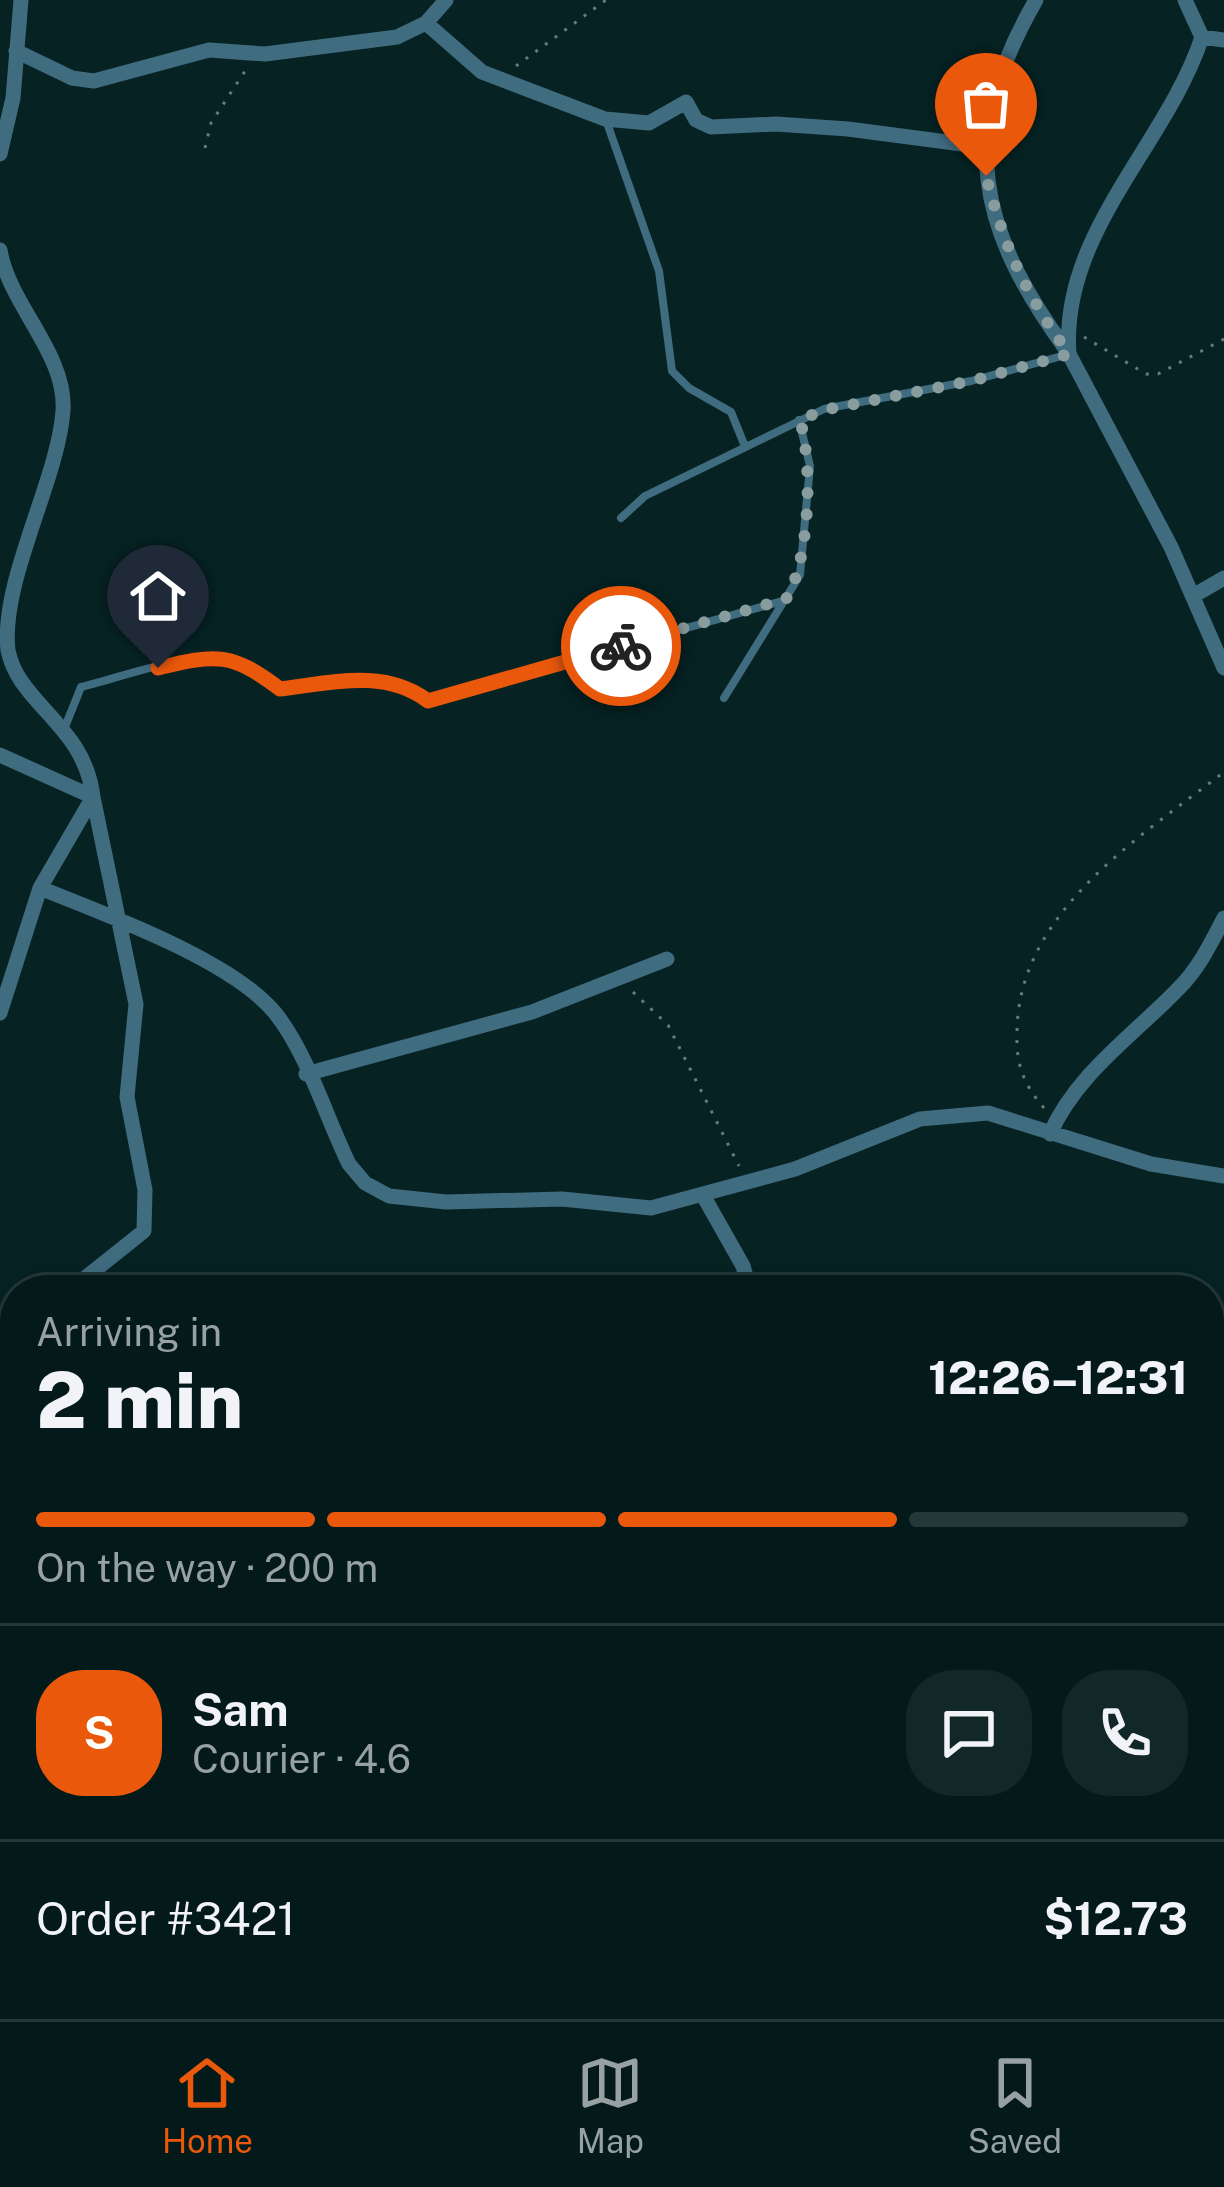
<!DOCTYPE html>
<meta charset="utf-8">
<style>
body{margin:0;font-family:"Public Sans",sans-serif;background:#122727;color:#f1f3f6;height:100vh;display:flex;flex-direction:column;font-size:45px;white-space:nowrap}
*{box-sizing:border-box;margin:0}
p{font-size:39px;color:#97a1a2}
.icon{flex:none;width:66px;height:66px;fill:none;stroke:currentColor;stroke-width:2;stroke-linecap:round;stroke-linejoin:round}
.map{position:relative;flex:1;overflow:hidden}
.panel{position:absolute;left:0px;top:1275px;width:1224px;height:744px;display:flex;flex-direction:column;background:#041a1a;border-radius:48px 48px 0 0;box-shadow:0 6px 30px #0003,0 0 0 3px #253839}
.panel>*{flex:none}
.pin{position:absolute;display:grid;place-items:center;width:102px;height:102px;color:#fff;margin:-123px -51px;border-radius:50% 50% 50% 0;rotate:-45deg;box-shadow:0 0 12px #0007}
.pin .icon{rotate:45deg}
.courier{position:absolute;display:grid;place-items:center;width:120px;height:120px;margin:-60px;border:9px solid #ea580c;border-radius:50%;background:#fff;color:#222;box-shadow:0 3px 15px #0007}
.summary em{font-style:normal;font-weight:800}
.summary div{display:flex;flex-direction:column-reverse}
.summary{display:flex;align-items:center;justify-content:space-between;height:204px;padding:0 36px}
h1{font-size:78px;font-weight:800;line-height:90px}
.bar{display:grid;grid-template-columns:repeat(4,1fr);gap:18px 12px;align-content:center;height:144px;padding:0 36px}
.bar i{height:15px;border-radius:9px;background:#253839}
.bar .active{background:#ea580c}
.bar p{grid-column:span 4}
.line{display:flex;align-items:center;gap:30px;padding:0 36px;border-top:3px solid #253839}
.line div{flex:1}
.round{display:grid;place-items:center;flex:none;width:126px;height:126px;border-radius:48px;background:#122727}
.tab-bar{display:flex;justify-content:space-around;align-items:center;height:168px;border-top:3px solid #253839;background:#041a1a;font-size:33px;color:#97a1a2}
.tab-bar a{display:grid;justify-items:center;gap:6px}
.tab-bar .active{color:#ea580c}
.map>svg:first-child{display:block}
</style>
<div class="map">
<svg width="1224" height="2019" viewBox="0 0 1224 2019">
<rect width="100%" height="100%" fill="#062223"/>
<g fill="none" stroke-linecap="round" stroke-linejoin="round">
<!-- path -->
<path stroke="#667c7d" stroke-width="3" stroke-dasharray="3 9" stroke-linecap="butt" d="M516,66L606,0
M205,148L211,123L245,71
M1084,337L1146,374H1158L1224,339
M633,992L668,1025L739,1166
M1044,1108C1023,1084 1016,1064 1017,1032C1018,912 1139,838 1224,772"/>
<!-- lane -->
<path stroke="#406c80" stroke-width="8" d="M606,120L659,271L672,371L689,388L731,412L744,444
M621,518L645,496L824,409L971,381L1069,354
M724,698L800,575L810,466L799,420
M65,727L81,687C119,678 194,650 231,659C250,663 264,678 280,689C331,683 384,668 428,701L786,600"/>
<!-- street -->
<path stroke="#406c80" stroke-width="15" d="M1036,0C957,137 977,227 1067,351
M1185,0L1202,37C1167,144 1060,233 1069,354L1171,547L1224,668
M426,23L482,72L605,119L649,123L686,102L696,120L711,127L776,124L848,129L985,147
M1202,37L1224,40
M16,51L72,78L94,81L209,50L265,54L397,37L426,23L446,0
M0,154L13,98L21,0
M0,250C9,305 67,354 63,411C58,480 0,582 8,650C18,704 85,725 93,797L40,888L0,1013
M1193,596L1224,578
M0,755L93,797L136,1004L127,1097L145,1190L144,1231L70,1290
M40,888C105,914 234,961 276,1014C308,1055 326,1117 349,1164L365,1183L389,1196L446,1202L562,1199L651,1208L795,1169L920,1119L988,1113L1151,1164L1224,1176
M306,1074L532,1012L667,959
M1050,1134C1077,1073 1134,1035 1179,988C1199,968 1211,943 1224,918
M704,1197L743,1266L750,1290
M0,1357L15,1337
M1209,1444L1224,1439
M1209,1946L1224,1922
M691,2004L702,2019
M1052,2004L1073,2019
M215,2019L244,2004
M248,2019L257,2004
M1166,2019L1174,2004"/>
</g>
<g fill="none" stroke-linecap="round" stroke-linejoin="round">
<!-- done -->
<path stroke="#899d9e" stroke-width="12" stroke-dasharray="0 21.6" d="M621,646L786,599C810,559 813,465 800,420L824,410L971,381L1069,354C1025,293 1005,249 986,176"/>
<!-- route -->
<path stroke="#ea580c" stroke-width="15" d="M158,668C217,654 231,652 280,689C331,683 384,668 428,701L621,646"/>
</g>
</svg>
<div class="pin" style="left:986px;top:176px;background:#ea580c"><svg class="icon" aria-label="bag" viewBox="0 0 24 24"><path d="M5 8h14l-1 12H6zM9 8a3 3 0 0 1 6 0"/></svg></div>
<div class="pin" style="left:158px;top:668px;background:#1f2937"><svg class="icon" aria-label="home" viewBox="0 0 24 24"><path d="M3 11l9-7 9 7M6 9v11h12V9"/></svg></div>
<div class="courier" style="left:621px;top:646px"><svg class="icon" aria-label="bike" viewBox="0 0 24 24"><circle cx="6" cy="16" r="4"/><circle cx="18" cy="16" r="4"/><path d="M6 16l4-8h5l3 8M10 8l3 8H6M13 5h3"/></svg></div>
<section class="panel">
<div class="summary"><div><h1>2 min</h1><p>Arriving in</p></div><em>12:26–12:31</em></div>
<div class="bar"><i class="active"></i><i class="active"></i><i class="active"></i><i></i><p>On the way · 200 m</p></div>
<div class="line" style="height:216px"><b class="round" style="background:#ea580c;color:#fff">S</b><div><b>Sam</b><p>Courier · 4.6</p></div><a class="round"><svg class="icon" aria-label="chat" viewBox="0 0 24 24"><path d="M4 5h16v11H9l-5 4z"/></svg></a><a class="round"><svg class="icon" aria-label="phone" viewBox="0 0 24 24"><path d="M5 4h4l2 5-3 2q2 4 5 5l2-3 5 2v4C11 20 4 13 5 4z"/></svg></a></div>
<div class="line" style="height:156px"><div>Order #3421</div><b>$12.73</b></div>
</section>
</div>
<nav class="tab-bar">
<a class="active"><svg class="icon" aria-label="home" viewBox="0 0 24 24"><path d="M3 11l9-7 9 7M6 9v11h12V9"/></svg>Home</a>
<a><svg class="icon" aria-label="map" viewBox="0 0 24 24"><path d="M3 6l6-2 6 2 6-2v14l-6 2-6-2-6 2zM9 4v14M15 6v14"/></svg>Map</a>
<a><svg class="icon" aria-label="saved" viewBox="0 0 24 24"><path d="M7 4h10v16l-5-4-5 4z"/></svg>Saved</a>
</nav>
